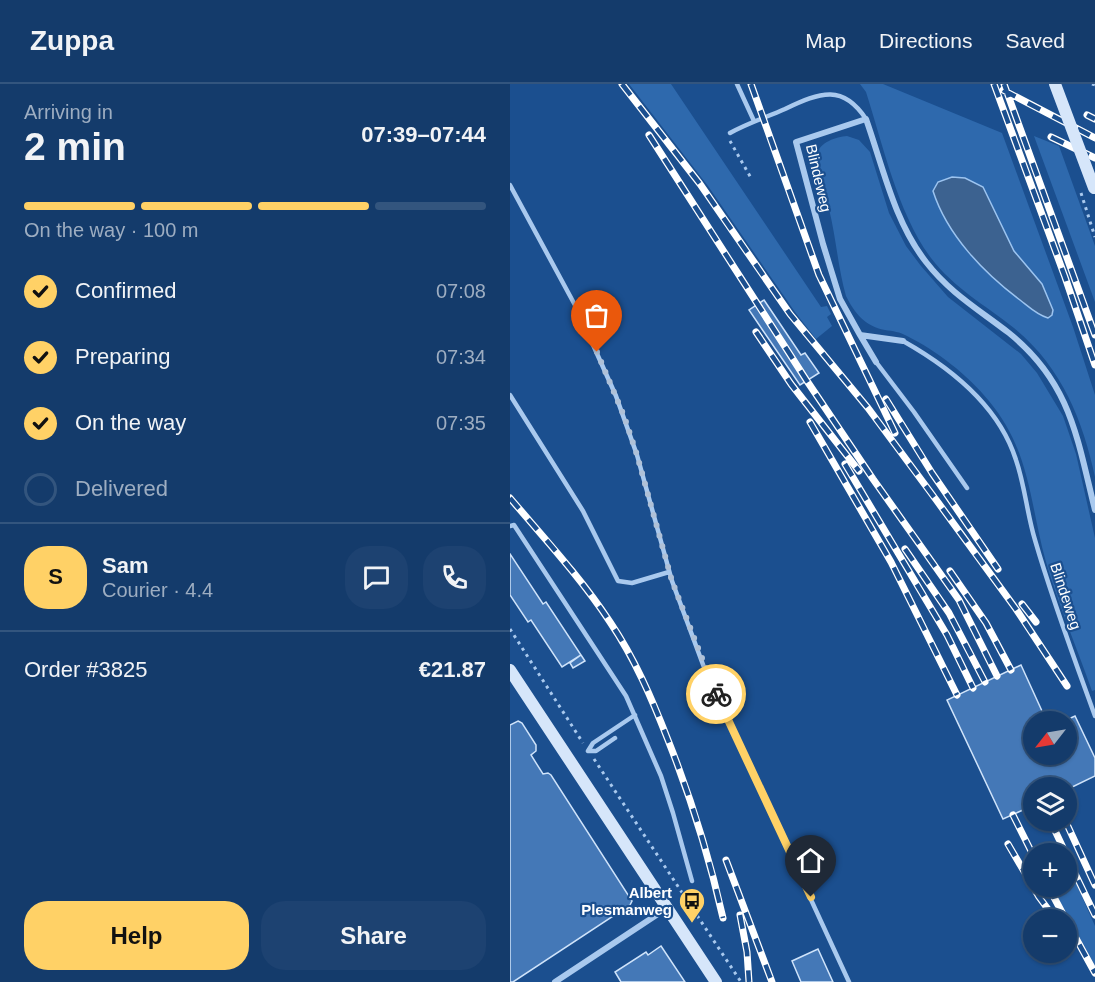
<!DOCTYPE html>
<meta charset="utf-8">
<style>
body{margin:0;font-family:Helvetica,sans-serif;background:#1d4271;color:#f1f3f6;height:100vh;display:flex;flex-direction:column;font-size:22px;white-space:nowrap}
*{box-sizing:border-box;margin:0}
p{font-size:20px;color:#9dadc1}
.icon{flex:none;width:33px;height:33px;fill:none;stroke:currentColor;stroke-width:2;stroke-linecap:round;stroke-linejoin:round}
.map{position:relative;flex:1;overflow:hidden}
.drawer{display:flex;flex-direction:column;background:#143b6b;width:510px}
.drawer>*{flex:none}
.needle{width:39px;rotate:239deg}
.tools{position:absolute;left:513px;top:627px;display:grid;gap:12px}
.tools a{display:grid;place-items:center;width:54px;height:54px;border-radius:50%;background:#143b6b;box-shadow:0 2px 4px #0004,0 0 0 2px #33557e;font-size:30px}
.pin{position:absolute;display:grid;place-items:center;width:51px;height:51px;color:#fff;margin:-62px -26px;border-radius:50% 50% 50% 0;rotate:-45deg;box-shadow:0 0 6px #0007}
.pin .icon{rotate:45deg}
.courier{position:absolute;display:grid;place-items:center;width:60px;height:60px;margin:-30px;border:4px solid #ffd166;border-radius:50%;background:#fff;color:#222;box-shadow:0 2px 8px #0007}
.summary em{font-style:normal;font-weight:800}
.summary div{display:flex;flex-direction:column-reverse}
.summary{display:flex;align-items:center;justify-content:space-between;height:102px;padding:0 24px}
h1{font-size:39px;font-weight:800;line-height:45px}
.bar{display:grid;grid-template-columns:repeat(4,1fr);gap:9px 6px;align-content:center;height:72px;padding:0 24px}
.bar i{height:8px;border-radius:4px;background:#33557e}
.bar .selected{background:#ffd166}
.bar p{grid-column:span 4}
.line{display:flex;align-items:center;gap:15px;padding:0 24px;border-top:2px solid #33557e}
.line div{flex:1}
.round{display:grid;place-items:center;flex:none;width:63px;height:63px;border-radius:24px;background:#1d4271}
ol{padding:0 24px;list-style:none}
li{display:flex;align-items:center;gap:18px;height:66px}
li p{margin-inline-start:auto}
li .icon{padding:6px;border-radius:50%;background:#ffd166;color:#111;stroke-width:4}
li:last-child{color:#9dadc1}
li i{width:33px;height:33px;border:3px solid #33557e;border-radius:50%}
.action{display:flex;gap:12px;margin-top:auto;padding:12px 24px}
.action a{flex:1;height:69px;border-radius:24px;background:#ffd166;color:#111;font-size:24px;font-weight:800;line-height:69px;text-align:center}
.action a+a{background:#1d4271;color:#f1f3f6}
header{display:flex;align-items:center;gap:36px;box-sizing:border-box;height:84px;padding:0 30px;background:#143b6b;border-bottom:2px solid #33557e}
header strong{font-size:28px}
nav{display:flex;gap:33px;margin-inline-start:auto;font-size:21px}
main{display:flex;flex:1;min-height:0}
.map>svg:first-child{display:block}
</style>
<header>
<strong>Zuppa</strong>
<nav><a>Map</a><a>Directions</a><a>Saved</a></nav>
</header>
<main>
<section class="drawer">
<div class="summary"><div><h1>2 min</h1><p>Arriving in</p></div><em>07:39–07:44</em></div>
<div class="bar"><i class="selected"></i><i class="selected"></i><i class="selected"></i><i></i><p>On the way · 100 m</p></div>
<ol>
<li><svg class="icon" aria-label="check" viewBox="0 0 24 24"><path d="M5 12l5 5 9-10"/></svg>Confirmed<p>07:08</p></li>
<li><svg class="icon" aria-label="check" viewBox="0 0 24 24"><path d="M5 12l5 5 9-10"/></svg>Preparing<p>07:34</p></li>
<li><svg class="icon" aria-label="check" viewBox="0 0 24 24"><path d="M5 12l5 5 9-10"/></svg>On the way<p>07:35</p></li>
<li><i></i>Delivered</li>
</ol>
<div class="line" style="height:108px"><b class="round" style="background:#ffd166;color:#111">S</b><div><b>Sam</b><p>Courier · 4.4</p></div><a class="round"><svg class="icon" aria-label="chat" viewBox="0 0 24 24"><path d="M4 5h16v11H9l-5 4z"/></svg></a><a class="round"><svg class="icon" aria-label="phone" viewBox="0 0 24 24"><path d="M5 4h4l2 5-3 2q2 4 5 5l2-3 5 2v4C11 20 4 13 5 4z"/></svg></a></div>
<div class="line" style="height:78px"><div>Order #3825</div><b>€21.87</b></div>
<div class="action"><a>Help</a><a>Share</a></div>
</section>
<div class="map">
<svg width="585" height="898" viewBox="0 0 585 898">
<rect width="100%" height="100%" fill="#1b4f8f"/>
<!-- green -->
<path fill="#2e69ad" d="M119,0H161L311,223L317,222L321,230L317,233L322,242L306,255L285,228L198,102Z
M350,0H373L492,49L563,243L585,311V393C573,336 551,282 504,244C475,221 444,204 421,174C388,130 373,61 356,8Z
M337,52L349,56L360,68L379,129L396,162L411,182L438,213L511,270L527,289L553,332L566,370L585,454V606L582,607C567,564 549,522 536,478C519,417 521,368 479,317C458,291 427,267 397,252C390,248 383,247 375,246C355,242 345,230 336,212C328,184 326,153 319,125C316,107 303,89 307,70C310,58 326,53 337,52Z
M524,52L549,62L585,162V218Z
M557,779L585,842V882L542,803L556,802Z"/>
<!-- water -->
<path fill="#3c6290" stroke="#9cc4f0" stroke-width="1.5" d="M442,93L455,94L473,103L504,167L532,200L543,226L542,231L538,234C527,231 519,223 510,216C474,189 437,151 423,107L428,98Z"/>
<!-- building -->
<path fill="#4478b7" stroke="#cfe3fa" stroke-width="1.5" d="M254,216L291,271L295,269L309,289L290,301L239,226Z
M0,470L33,520L36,518L71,571L52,583L21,536L18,538L0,511Z
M71,571L75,577L63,584L60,579Z
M511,581L537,638H524V670H556V638H552L565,632L585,674V692L556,706V704H524V721L493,735L437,616Z
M8,637L12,639L26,661V667L21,671L33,690L38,689L41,691L122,817L120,821L3,898H0V641Z
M151,862L175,898H111L105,888L136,868L138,871Z
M308,865L323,898H291L282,877Z"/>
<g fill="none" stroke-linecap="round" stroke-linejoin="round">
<!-- path -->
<path stroke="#a9c9ee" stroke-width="3" stroke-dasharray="3 4.5" stroke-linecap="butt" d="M582,0L585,1
M220,57L241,94
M571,109L585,153
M0,545L73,659
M84,675L231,898"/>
<!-- lane -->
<path stroke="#a9c9ee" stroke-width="4.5" d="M227,0L244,37
M220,49C238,39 257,33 275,25C311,8 333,0 356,35
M0,101L66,223L106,312L127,371L162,497L195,586L339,898
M393,257C441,284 489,322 506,376C515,402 517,430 525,456C542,515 564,574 585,632
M366,278L404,328L457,404
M0,311L73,427L108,497L122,499L159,488
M0,442L4,441L116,612L151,692L163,729L182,797
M78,667L83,659L125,631
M78,667H86L105,654"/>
<!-- street -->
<path stroke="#a9c9ee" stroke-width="6" d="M350,251L366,278
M393,257L350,251L330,215L313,160L286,58L356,35C373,83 384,137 416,178C440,209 468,225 499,249C561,299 567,354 585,426
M45,898L157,824"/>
<!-- secondary -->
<path stroke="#d6e6fa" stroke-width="12" d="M0,586L206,898"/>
<!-- rail casing -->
<g stroke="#fff" stroke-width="7">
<path id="rail" d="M112,0L190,100L280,230L358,324L427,417L506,525L557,602
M241,0L309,191L385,349
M484,0L555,193L585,281
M494,0L585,251
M493,6L585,54
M577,31L585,35
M139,51L297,297L363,395L449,516L487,592
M541,53L585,74
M246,248L281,300L349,387
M376,315L422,389L488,485
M300,338L381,478L447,611
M335,380L437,551L463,604
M0,414C34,454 71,494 100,538C125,575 142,615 158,656C181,714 199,772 213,834
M395,465L439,529L475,598
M440,487L476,539L501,586
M512,520L526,538
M503,731L524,773
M540,736L556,770
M555,736L585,801
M498,760L529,813L546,836
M556,771L585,831
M216,776L262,898
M538,802L556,836
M230,831L237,868L239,898
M556,836L585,889"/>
</g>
<!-- rail -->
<use href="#rail" stroke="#1b4f8f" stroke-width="4.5" stroke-dasharray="14" stroke-linecap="butt"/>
<!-- secondary-bridge -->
<path stroke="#d6e6fa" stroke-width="12" d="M545,0L584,104"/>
</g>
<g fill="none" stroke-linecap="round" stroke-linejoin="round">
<!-- done -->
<path stroke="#afc1d8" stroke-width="6" stroke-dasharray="0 10.8" d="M87,268L114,332L127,371L162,497L206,610"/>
<!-- route -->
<path stroke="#ffd166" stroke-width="8" d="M206,610L301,813"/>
</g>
<!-- icons -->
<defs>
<g id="bus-pin" transform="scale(1.35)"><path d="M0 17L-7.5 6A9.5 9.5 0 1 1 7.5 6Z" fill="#ffd166" stroke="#1b4f8f"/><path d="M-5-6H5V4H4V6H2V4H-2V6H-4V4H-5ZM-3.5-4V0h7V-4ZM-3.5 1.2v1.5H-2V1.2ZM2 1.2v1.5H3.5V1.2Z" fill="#111"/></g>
</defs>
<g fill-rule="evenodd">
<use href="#bus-pin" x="182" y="817"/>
</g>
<g text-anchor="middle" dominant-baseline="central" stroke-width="4.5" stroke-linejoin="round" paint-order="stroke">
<!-- street labels -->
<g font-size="15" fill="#fff" stroke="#1b4f8f">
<text transform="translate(309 94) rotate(77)">Blindeweg</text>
<text transform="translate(556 512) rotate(72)">Blindeweg</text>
</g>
<!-- poi labels -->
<g font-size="15" font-weight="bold" fill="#fff" stroke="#1b4f8f" text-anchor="end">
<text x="162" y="808">Albert<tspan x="162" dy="17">Plesmanweg</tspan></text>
</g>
</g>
</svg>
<div class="tools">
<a><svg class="needle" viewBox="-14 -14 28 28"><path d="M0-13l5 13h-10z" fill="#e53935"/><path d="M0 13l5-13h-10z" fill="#9dadc1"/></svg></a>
<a><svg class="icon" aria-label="layers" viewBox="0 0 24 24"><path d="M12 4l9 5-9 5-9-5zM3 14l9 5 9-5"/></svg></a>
<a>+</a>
<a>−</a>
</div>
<div class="pin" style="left:87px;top:268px;background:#ea580c"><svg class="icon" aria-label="bag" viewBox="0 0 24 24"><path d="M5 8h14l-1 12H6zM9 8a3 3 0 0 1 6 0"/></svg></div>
<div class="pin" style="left:301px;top:813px;background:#1f2937"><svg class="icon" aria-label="home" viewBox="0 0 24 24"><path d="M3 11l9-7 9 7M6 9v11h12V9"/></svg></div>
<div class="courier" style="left:206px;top:610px"><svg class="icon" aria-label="bike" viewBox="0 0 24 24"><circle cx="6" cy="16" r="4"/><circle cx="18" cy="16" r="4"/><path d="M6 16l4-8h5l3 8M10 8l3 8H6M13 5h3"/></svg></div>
</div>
</main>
